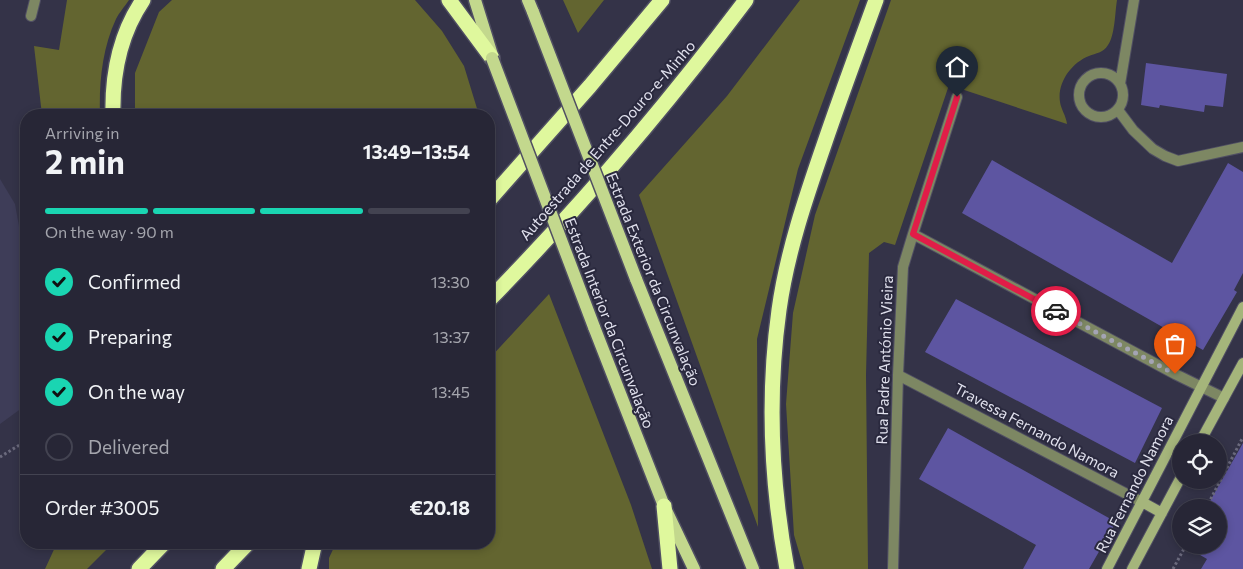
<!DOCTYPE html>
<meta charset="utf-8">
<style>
body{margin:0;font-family:Commissioner,sans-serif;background:#2f2e3e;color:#f1f3f6;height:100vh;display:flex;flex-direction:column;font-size:19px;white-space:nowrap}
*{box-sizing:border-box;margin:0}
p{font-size:16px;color:#a4a5ad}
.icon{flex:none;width:28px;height:28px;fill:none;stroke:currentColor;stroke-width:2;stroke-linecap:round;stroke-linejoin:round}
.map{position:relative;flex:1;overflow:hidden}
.panel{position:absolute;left:20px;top:109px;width:475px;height:440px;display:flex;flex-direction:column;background:#272636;border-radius:20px;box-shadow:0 2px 8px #0003,0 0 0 1px #434351}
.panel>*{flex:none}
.fabs{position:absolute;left:1172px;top:434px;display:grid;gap:10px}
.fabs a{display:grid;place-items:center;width:55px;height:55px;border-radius:50%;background:#272636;box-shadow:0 2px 8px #0003,0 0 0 1px #434351;font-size:25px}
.pin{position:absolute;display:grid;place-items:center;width:42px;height:42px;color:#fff;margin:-51px -21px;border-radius:50% 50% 50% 0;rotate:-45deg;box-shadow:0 0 5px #0007}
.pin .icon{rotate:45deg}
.courier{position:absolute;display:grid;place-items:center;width:50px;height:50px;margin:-25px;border:4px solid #e11d48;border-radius:50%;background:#fff;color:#222;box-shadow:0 1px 6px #0007}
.overview em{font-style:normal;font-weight:700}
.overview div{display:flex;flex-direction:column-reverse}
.overview{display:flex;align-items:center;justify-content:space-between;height:85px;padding:0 25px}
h1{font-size:32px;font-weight:700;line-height:38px}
.bar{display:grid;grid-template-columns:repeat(4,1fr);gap:8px 5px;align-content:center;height:60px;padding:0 25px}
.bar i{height:6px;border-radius:4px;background:#434351}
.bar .selected{background:#1ad5b2}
.bar p{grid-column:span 4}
.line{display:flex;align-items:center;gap:12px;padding:0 25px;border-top:1px solid #434351}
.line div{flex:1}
ol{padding:0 25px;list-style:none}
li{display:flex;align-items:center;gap:15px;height:55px}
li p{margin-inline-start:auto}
li .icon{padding:5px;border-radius:50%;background:#1ad5b2;color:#111;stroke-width:4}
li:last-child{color:#a4a5ad}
li i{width:28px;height:28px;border:2px solid #434351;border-radius:50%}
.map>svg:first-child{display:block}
</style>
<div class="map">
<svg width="1243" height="569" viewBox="0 0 1243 569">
<rect width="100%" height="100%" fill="#343348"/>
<!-- built -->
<path fill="#3e3d58" d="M0,179L15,204L26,265V405L0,424Z"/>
<!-- green -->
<path fill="#636530" d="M67,0H129C125,6 119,13 116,19C102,49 99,83 100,115H42L34,46L59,50Z
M172,0H415L442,31L464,66L479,115H135V73L159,12Z
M563,0H604L578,33Z
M800,0H860L798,169L757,339L758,527L639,195L727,96Z
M891,0H1117C1115,12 1115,36 1108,45C1103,53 1096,53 1089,56C1071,63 1057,83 1060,102C1061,109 1066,116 1067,124L949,85L895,245L884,242L869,253L866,375L868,569H804L794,535L786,404L793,313L815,215Z
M549,294L631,505L652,569H329V558L336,543L489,542V359Z
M57,543V542L113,543L87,569H45Z"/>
<!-- building -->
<path fill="#5d55a1" d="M1146,63L1227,74L1223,107L1205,105L1204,112L1160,105L1159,108L1141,105Z
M992,160L1172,263L1228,163L1243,172V273L1234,290L1237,292L1203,350L962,213Z
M956,299L1162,408L1135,463L925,352Z
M948,428L1116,522L1089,569H1023L1036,545L919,479Z
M1243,443V569H1201L1207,559L1183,545H1219V508H1206Z"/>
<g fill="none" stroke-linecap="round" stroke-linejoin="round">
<!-- street casing -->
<g stroke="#504f63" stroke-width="12">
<path id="street" d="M31,16L35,0
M1079 95a22 22 0 1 1 44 0a22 22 0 1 1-44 0Z
M1120,84L1134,0
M1118,110L1133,130L1153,149L1165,156L1178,161L1243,147
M913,234L957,97
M898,375L1142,502
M893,569L898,375L903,267L913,234L1175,374L1224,398"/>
</g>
<!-- secondary casing -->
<g stroke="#504f63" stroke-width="12">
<path id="secondary" d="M1200,442L1243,363
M1142,502L1162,513
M1107,569L1243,307
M1132,569L1181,477"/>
</g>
<!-- primary casing -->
<g stroke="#504f63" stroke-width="15">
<path id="primary" d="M475,0L492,55
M528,0L533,12
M636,279L753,569
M594,327L664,506L694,569"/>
</g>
<!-- highway casing -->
<g stroke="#504f63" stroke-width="18">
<path id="highway" d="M449,0L492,58
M113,115C112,74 120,34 143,0
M489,200L590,86L662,0
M489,300C581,206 667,105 746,0
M664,506L670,569
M139,569L165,542
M223,569L249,542
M309,569L315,542
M787,569C771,483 767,397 779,310C787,252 806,197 825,142C841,95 859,47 876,0"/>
</g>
<!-- path -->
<path stroke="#6b6a7d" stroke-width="3" stroke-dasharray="2.5 2.5" stroke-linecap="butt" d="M0,457L26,441
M1206,508L1243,437
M1173,569L1186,545"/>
<!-- street -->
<use href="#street" stroke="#7d8763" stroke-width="10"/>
<!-- secondary -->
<use href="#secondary" stroke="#a5b57b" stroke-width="10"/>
<!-- primary -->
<use href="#primary" stroke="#c3d88d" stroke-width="12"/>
<!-- highway -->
<use href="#highway" stroke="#dff89d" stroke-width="15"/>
<!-- primary-bridge casing -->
<g stroke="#504f63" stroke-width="15" stroke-linecap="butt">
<path id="primary-bridge" d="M533,12L636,279
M492,58L594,327"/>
</g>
<!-- primary-bridge -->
<use href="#primary-bridge" stroke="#c3d88d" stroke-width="12"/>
</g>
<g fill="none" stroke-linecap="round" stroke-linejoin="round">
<!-- done -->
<path stroke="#a4a4b4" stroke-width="5" stroke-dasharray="0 9" d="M1056,311L1175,374"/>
<!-- route -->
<path stroke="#e11d48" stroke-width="6" d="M957,97L913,234L1056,311"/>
</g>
<g text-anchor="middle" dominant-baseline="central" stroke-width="4" stroke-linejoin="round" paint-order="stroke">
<!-- street labels -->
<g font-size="15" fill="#e1e1ee" stroke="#2a293e">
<text transform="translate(607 140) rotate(-49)">Autoestrada de Entre-Douro-e-Minho</text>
<text transform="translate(654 279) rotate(68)">Estrada Exterior da Circunvalação</text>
<text transform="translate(610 323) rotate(69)">Estrada Interior da Circunvalação</text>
<text transform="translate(884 360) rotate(-88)">Rua Padre António Vieira</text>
<text transform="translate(1037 430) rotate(28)">Travessa Fernando Namora</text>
<text transform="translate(1134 484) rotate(-63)">Rua Fernando Namora</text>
</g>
</g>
</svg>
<div class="fabs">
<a><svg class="icon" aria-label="locate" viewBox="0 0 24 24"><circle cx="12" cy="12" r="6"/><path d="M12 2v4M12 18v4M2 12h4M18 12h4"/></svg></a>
<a><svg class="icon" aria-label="layers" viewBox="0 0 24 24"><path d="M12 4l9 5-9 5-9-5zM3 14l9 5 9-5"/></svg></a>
</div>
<div class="pin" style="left:1175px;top:374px;background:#ea580c"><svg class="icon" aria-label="bag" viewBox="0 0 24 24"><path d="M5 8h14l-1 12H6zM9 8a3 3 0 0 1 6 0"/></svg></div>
<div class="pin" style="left:957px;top:97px;background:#1f2937"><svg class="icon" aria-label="home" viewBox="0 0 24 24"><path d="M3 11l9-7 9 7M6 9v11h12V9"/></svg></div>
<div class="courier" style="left:1056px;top:311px"><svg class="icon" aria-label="car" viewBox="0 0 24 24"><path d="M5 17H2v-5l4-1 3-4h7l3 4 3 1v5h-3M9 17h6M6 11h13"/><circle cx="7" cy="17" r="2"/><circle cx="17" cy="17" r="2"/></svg></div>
<section class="panel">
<div class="overview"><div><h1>2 min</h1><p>Arriving in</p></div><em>13:49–13:54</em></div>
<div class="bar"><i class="selected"></i><i class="selected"></i><i class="selected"></i><i></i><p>On the way · 90 m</p></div>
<ol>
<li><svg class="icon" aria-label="check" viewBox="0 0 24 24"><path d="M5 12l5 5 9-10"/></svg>Confirmed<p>13:30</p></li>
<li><svg class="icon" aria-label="check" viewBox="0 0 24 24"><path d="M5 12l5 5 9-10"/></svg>Preparing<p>13:37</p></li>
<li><svg class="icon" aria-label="check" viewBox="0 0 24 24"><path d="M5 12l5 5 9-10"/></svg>On the way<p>13:45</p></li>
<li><i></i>Delivered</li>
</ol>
<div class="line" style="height:65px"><div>Order #3005</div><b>€20.18</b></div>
</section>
</div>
